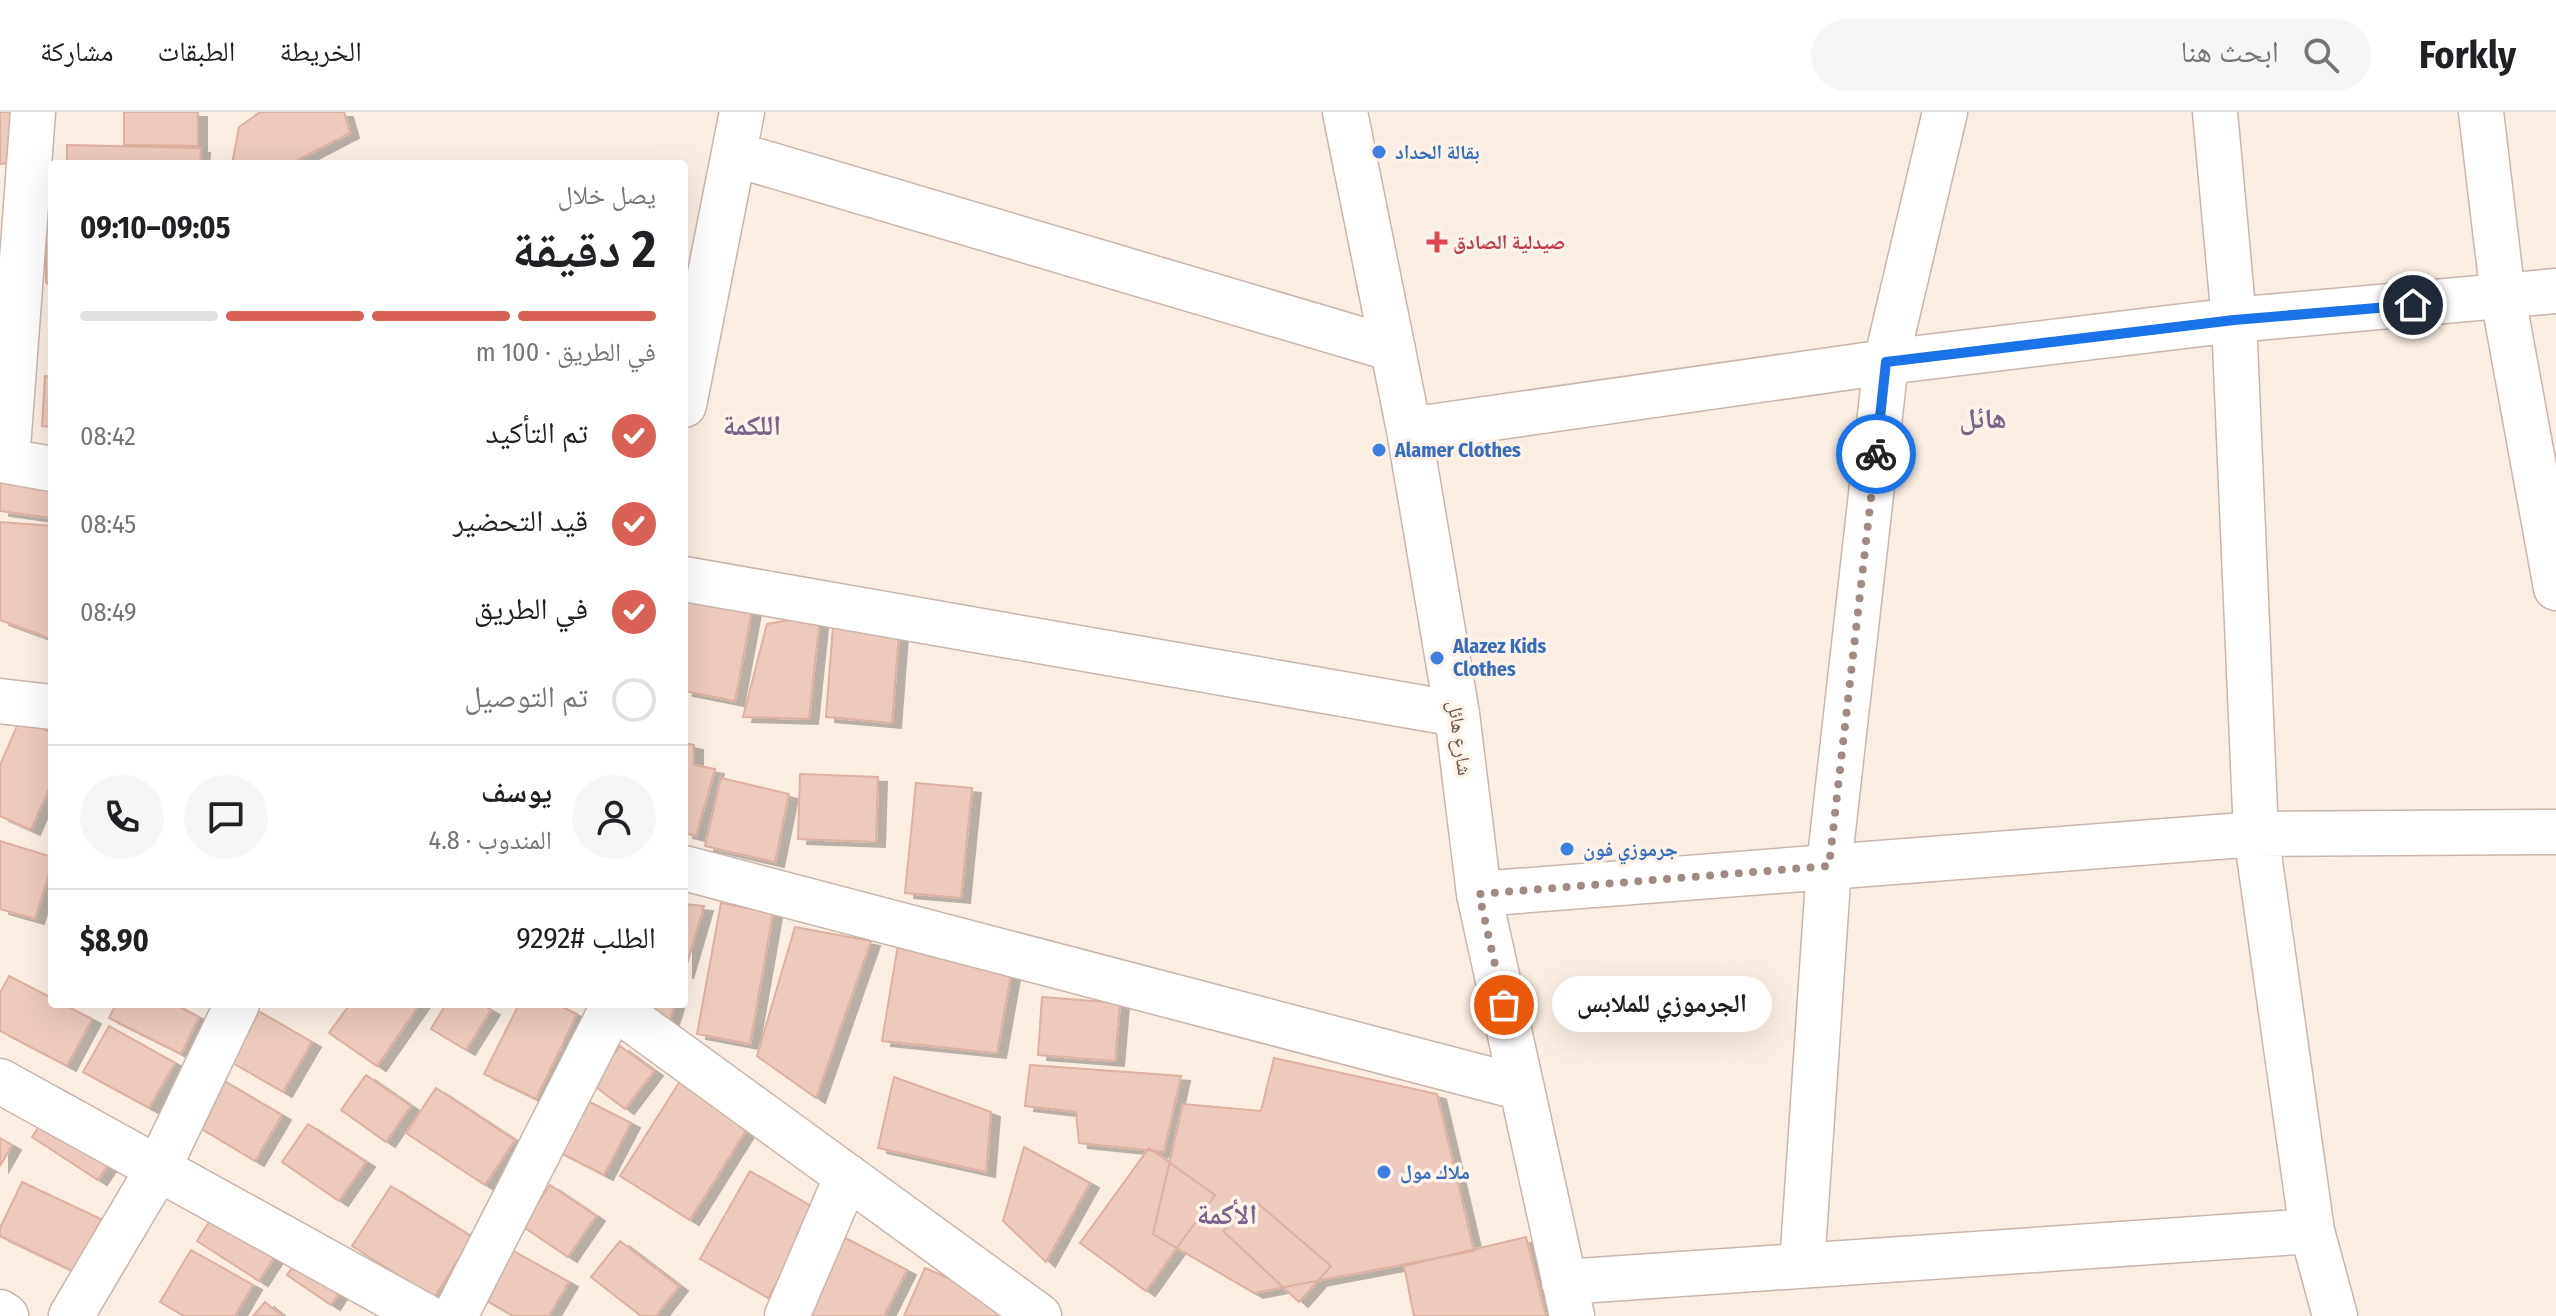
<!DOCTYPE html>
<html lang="ar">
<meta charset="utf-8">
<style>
body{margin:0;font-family:"Fira Sans Condensed","Noto Naskh Arabic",sans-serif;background:#f6f6f6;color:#202124;direction:rtl;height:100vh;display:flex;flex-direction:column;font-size:30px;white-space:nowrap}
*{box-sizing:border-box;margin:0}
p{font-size:26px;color:#757577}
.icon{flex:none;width:44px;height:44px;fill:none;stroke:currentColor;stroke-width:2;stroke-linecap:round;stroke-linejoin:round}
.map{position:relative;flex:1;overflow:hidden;direction:ltr}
.details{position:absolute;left:48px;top:48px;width:640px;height:848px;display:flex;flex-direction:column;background:#fff;border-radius:8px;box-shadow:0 8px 32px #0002;direction:rtl}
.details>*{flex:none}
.pin{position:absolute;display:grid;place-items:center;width:68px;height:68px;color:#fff;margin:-34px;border:4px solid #fff;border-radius:50%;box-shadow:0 2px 8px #0007}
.courier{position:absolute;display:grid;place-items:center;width:80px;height:80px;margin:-40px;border:6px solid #1a73e8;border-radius:50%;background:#fff;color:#222;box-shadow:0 2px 10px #0007}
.bubble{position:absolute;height:56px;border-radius:28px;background:#fff;box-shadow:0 8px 32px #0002;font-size:26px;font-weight:700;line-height:56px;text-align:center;direction:rtl}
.headline em{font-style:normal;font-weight:700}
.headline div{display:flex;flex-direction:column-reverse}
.headline{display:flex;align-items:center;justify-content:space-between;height:136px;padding:0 32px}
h1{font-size:52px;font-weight:700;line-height:60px}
.bar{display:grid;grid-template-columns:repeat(4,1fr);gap:12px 8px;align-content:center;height:96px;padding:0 32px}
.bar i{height:10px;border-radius:6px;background:#e0e0e0}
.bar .selected{background:#d86154}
.bar p{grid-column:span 4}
.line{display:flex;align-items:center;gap:20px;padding:0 32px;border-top:2px solid #e0e0e0}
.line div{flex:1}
.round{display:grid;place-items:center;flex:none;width:84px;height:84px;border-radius:42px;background:#f6f6f6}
ol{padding:0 32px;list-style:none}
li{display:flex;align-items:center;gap:24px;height:88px}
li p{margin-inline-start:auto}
li .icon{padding:8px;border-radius:50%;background:#d86154;color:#fff;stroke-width:4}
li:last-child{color:#757577}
li i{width:44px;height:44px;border:4px solid #e0e0e0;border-radius:50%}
header{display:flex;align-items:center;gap:48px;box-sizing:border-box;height:112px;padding:0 40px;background:#fff;border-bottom:2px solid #e0e0e0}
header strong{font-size:38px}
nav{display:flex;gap:44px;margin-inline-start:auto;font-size:28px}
.search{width:560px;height:72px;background:#f6f6f6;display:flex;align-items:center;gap:20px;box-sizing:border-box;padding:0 28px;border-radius:44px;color:#757577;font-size:30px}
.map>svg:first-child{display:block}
</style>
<header>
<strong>Forkly</strong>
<div class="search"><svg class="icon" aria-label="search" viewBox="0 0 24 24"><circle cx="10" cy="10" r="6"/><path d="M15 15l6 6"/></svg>ابحث هنا</div>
<nav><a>الخريطة</a><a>الطبقات</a><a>مشاركة</a></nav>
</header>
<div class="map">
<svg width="2556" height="1204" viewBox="0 0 2556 1204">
<defs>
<filter id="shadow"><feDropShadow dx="9" dy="5" stdDeviation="0" flood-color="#0004"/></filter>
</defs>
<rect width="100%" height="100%" fill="#faeee3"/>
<!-- building -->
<path fill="#eccbbe" stroke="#ddb0a0" stroke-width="2" filter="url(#shadow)" d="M0,0H14L9,51L0,52Z
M124,0H198V34L124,33Z
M260,0H344L350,21L296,49L297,52H232L239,15Z
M67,33L201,36L200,52H67Z
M46,116H52V176L46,170Z
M45,264L52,265V315L42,314Z
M0,359L52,366V406L0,399Z
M0,410L52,414V527L0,508Z
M684,480L753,493L735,589L684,579Z
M834,501L900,507L892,611L826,605Z
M820,503L809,607L743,605L767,512Z
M20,607L52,621V670L31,718L0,704V653Z
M684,631L694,633V653L715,657L696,724L684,721Z
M800,662L878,665L876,730L798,727Z
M721,666L789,682L775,750L705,734Z
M916,671L972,676L961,786L905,781Z
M0,729L52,745V752L35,807L0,797Z
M721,791L773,801L750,932L697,922Z
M684,792L704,794L684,862Z
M795,815L871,829L816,986L757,944Z
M898,833L1013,852L997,941L882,929Z
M9,864L52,886V892H63L92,907L67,954L0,919V881Z
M1042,885L1120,891L1115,949L1038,943Z
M116,892H174L199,905L181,942L109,906Z
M350,892H420L377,954L329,921Z
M446,892H481L491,898L466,938L431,917Z
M519,892H556L577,902L536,987L484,962Z
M628,892H675L668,915Z
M253,896L312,930L283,980L224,946Z
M109,914L175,951L149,996L83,960Z
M620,934L654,959L625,997L592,972Z
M1274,946L1437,982L1474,1139L1254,1181L1153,1122L1183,992L1261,999Z
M1030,953L1181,964L1164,1040L1079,1031L1076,1000L1025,994Z
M202,956L282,1003L255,1049L175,1001Z
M366,963L411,994L386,1030L341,998Z
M894,965L991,1000L986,1060L878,1036Z
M682,966L752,1009L690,1108L620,1064Z
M436,976L515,1028L485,1073L406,1021Z
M63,978L130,1020L98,1068L32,1025Z
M576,983L631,1011L604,1063L549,1035Z
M308,1012L366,1050L339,1089L282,1050Z
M0,1026L12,1033L0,1054Z
M1024,1035L1090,1071L1046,1150L1003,1109Z
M1149,1036L1215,1083L1146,1179L1080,1131Z
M750,1059L818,1098L768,1186L700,1147Z
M22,1070L101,1107L75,1160L0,1124V1116Z
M550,1073L596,1104L568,1145L522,1114Z
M391,1074L472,1125L434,1186L352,1134Z
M228,1080L291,1120L259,1169L197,1129Z
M1256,1090L1331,1154L1299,1190L1223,1119Z
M830,1118L907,1158L884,1204H786Z
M1526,1125L1546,1204H1414L1404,1154Z
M312,1127L356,1156L331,1193L287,1163Z
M620,1129L679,1174L656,1204H641L591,1165Z
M508,1136L569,1170L549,1204H513L480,1185Z
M191,1138L253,1173L235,1204H184L160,1190Z
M925,1156L1004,1190L998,1204H904Z
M265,1190L282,1204H253Z"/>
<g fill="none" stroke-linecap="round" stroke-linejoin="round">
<!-- minor casing -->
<g stroke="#c9b5ab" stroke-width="47">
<path id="minor" d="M1345,0L1409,318L1457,602L1479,782L1572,1204
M2215,0L2234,208L2256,722L2312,1119L2335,1204
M2481,0L2503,185L2556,476
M734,42L1393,237
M684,293L742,0
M1409,318L1886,250L2234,208L2556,179
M0,348L52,357
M7,349L33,0
M684,467L1457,602
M0,589L52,595
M684,756L1522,976
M1479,782L2256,722L2556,720
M610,892L1039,1204
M0,969L425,1204
M1802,1154L1829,754L1886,250L1945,0
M1564,1170L2312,1119
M0,1200L6,1204
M71,1204L158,1057L237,892
M455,1204L613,894
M787,1204L847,1064"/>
</g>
<!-- minor -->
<use href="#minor" stroke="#fff" stroke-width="44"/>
</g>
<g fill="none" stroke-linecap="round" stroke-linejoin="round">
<!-- done -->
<path stroke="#a08a81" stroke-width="8" stroke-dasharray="0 14.4" d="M1504,893L1479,782L1829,754L1876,342"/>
<!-- route -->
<path stroke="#1a73e8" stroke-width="10" d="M1876,342L1886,250L2234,208L2413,193"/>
</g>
<!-- markers -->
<g fill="#3f7fe0" stroke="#fdf3e9" stroke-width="3">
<circle cx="1379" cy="40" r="8"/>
<circle cx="1379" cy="338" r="8"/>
<circle cx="1437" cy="546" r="8"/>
<circle cx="1567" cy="737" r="8"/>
<circle cx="1384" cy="1060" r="8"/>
</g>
<path fill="#e0444e" stroke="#fdf3e9" stroke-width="3" d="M1433 118h8v8h8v8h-8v8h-8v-8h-8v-8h8z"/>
<g text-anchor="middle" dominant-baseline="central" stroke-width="7" stroke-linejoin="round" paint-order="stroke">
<!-- shop labels -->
<g font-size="20" font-weight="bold" fill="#366cbe" stroke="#fdf3e9" text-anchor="start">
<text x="1395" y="40">بقالة الحداد</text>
<text x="1395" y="338">Alamer Clothes</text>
<text x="1453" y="534">Alazez Kids<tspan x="1453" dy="23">Clothes</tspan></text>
<text x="1583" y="737">جرموزي فون</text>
<text x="1400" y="1060">ملاك مول</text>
</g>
<!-- health labels -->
<g font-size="20" font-weight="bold" fill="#be3a42" stroke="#fdf3e9" text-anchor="start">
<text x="1453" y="130">صيدلية الصادق</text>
</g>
<!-- street labels -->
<g font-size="20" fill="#6f544c" stroke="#fdf3e9">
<text transform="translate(1460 626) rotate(82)">شارع هائل</text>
</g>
<!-- district labels -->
<g font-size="28" font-weight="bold" fill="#7a648c" stroke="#fdf3e9">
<text x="1983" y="306">هائل</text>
<text x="752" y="313">اللكمة</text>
<text x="1227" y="1102">الأكمة</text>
</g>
</g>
</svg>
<div class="pin" style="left:1504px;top:893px;background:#ea580c"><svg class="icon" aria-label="bag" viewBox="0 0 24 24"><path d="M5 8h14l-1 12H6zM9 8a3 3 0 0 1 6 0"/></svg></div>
<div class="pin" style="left:2413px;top:193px;background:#1f2937"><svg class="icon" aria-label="home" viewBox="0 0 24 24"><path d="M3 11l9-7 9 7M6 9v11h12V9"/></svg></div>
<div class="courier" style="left:1876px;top:342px"><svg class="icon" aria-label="bike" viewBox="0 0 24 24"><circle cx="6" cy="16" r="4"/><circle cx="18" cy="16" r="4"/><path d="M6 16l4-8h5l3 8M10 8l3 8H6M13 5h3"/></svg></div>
<div class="bubble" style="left:1552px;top:864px;width:220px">الجرموزي للملابس</div>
<section class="details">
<div class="headline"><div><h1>2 دقيقة</h1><p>يصل خلال</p></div><em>09:05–09:10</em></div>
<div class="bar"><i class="selected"></i><i class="selected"></i><i class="selected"></i><i></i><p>في الطريق · 100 m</p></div>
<ol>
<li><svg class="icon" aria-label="check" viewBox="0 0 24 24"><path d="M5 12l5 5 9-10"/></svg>تم التأكيد<p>08:42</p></li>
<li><svg class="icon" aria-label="check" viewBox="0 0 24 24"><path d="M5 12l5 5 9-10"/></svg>قيد التحضير<p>08:45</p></li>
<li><svg class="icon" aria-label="check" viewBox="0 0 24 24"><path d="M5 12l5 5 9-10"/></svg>في الطريق<p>08:49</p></li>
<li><i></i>تم التوصيل</li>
</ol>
<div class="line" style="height:144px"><a class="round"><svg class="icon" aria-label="person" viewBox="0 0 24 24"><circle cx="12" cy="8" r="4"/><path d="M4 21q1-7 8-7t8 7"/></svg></a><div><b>يوسف</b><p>المندوب · 4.8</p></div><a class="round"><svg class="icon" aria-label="chat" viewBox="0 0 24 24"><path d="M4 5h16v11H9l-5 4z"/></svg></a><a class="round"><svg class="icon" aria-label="phone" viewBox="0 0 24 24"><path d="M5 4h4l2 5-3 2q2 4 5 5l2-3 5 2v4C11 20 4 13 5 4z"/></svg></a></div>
<div class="line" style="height:104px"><div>الطلب #9292</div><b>$8.90</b></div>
</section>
</div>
